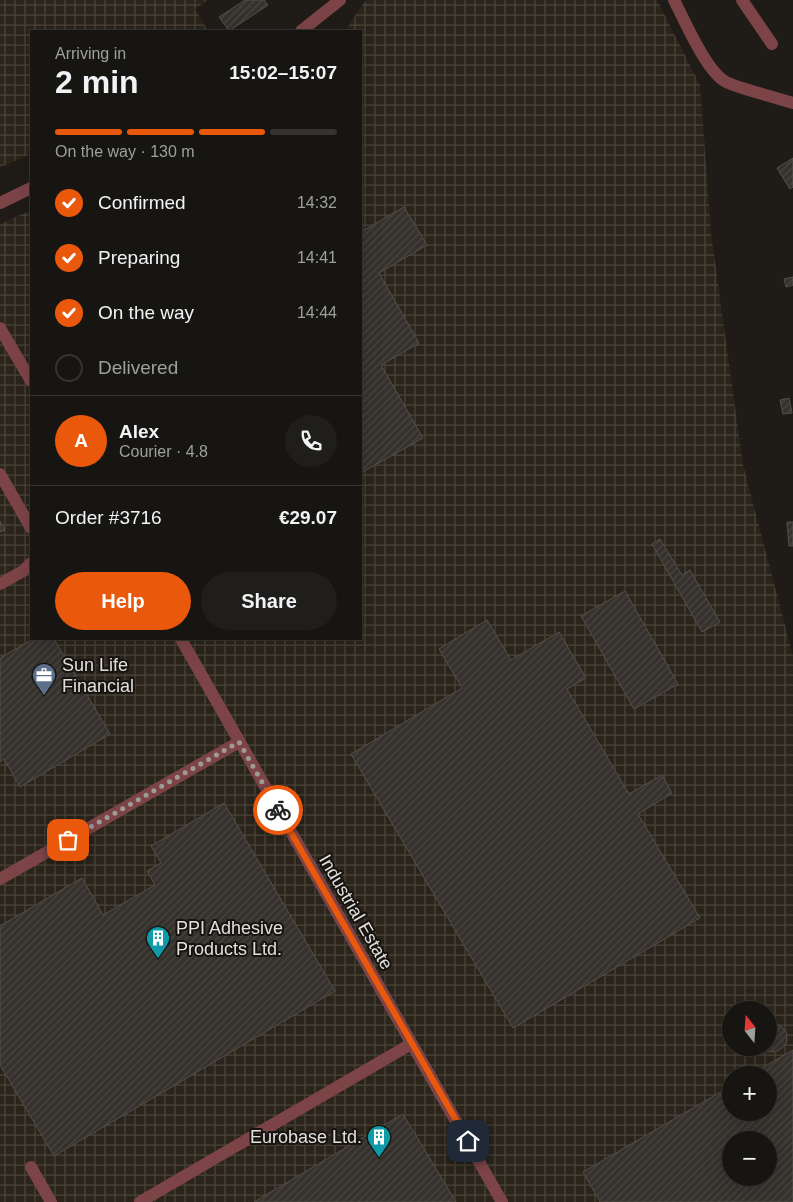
<!DOCTYPE html>
<meta charset="utf-8">
<style>
body{margin:0;font-family:Arial,sans-serif;background:#201e1a;color:#f1f3f6;height:100vh;display:flex;flex-direction:column;font-size:19px;white-space:nowrap}
*{box-sizing:border-box;margin:0}
p{font-size:16px;color:#9e9f9f}
.icon{flex:none;width:28px;height:28px;fill:none;stroke:currentColor;stroke-width:2;stroke-linecap:round;stroke-linejoin:round}
.map{position:relative;flex:1;overflow:hidden}
.side{position:absolute;left:30px;top:30px;width:332px;height:610px;display:flex;flex-direction:column;background:#171511;border-radius:0px;box-shadow:0 5px 20px #0002,0 0 0 1px #363431}
.side>*{flex:none}
.needle{width:32px;rotate:343deg}
.controls{position:absolute;left:722px;top:1001px;display:grid;gap:10px}
.controls a{display:grid;place-items:center;width:55px;height:55px;border-radius:50%;background:#171511;box-shadow:0 5px 20px #0002,0 0 0 1px #363431;font-size:25px}
.pin{position:absolute;display:grid;place-items:center;width:42px;height:42px;color:#fff;margin:-21px;border-radius:10px;box-shadow:0 2px 8px #0006}
.courier{position:absolute;display:grid;place-items:center;width:50px;height:50px;margin:-25px;border:4px solid #ea580c;border-radius:50%;background:#fff;color:#222;box-shadow:0 1px 6px #0007}
.head em{font-style:normal;font-weight:800}
.head div{display:flex;flex-direction:column-reverse}
.head{display:flex;align-items:center;justify-content:space-between;height:85px;padding:0 25px}
h1{font-size:32px;font-weight:800;line-height:38px}
.bar{display:grid;grid-template-columns:repeat(4,1fr);gap:8px 5px;align-content:center;height:60px;padding:0 25px}
.bar i{height:6px;border-radius:4px;background:#363431}
.bar .on{background:#ea580c}
.bar p{grid-column:span 4}
.line{display:flex;align-items:center;gap:12px;padding:0 25px;border-top:1px solid #363431}
.line div{flex:1}
.round{display:grid;place-items:center;flex:none;width:52px;height:52px;border-radius:26px;background:#201e1a}
ol{padding:0 25px;list-style:none}
li{display:flex;align-items:center;gap:15px;height:55px}
li p{margin-inline-start:auto}
li .icon{padding:5px;border-radius:50%;background:#ea580c;color:#fff;stroke-width:4}
li:last-child{color:#9e9f9f}
li i{width:28px;height:28px;border:2px solid #363431;border-radius:50%}
.action{display:flex;gap:10px;margin-top:auto;padding:10px 25px}
.action a{flex:1;height:58px;border-radius:30px;background:#ea580c;color:#fff;font-size:20px;font-weight:800;line-height:58px;text-align:center}
.action a+a{background:#201e1a;color:#f1f3f6}
.map>svg:first-child{display:block}
</style>
<div class="map">
<svg width="793" height="1202" viewBox="0 0 793 1202">
<defs>
<pattern id="industrial-grid" width="8" height="8" patternUnits="userSpaceOnUse" patternTransform="scale(1.25)"><rect width="8" height="8" fill="#2a241a"/><path d="M0 4h8M4 0v8" fill="none" stroke="#49433b"/></pattern>
<pattern id="building-hatch" width="6" height="6" patternUnits="userSpaceOnUse" patternTransform="scale(1.25)"><rect width="6" height="6" fill="#35312d"/><path d="M-1 1l2-2M0 6l6-6M5 7l2-2" fill="none" stroke="#484541"/></pattern>
</defs>
<rect width="100%" height="100%" fill="#1f1c17"/>
<!-- industrial -->
<path fill="url(#industrial-grid)" fill-rule="evenodd" d="M0,0H208L195,9L208,31H31V154L0,167Z
M367,0H657L700,85L711,233L743,465L793,656V1202H0V224L31,210V639H361V31H345L363,4ZM731,1010H769V1048H731ZM731,1075H769V1112H731ZM731,1140H769V1178H731Z"/>
<!-- building -->
<path fill="url(#building-hatch)" stroke="#534f4a" fill-rule="evenodd" d="M245,0H264L268,5L229,31L219,17Z
M793,158V187L790,189L777,168Z
M404,207L427,245L379,273L419,343L381,365L423,438L361,473V232Z
M793,277V285L786,287L784,279Z
M789,398L792,413L783,414L780,400Z
M0,521L5,530L0,532Z
M787,522H793V546H789Z
M660,539L682,575L690,570L720,622L702,632L652,544Z
M625,591L678,684L634,709L581,616Z
M487,620L511,660L559,632L586,678L567,689L629,794L662,775L672,793L638,814L700,918L513,1028L351,754L462,688L439,649Z
M33,639H54L110,734L20,787L4,759L0,762V658Z
M224,803L335,991L54,1156L0,1065V926L82,878L103,915L155,885L147,871L161,863L151,846Z
M775,1023L783,1028L786,1032L787,1041L785,1045L778,1051L769,1052L762,1048H769V1024Z
M793,1050V1202H600L583,1172L731,1086V1112H769V1075H750ZM731,1140H769V1178H731Z
M403,1114L456,1202H254Z"/>
<g fill="none" stroke-linecap="round" stroke-linejoin="round">
<!-- minor -->
<path stroke="#7d4448" stroke-width="12" d="M674,0C685,21 706,71 726,82C734,86 743,88 752,91C766,95 779,99 793,103
M742,0L772,44
M301,31L340,0
M0,203L31,188
M0,328L31,381
M0,474L31,528
M0,584L23,571L31,563
M181,639L502,1202
M0,879L239,742
M31,1167L51,1202
M140,1202L411,1044"/>
</g>
<g fill="none" stroke-linecap="round" stroke-linejoin="round">
<!-- done -->
<path stroke="#9d9b97" stroke-width="5" stroke-dasharray="0 9" d="M68,840L239,742L278,810"/>
<!-- route -->
<path stroke="#ea580c" stroke-width="6" d="M278,810L468,1141"/>
</g>
<!-- icons -->
<defs>
<g id="office-pin" transform="scale(1.25)"><path d="M0 17L-7.5 6A9.5 9.5 0 1 1 7.5 6Z" fill="#5c6f8a" stroke="#16130f"/><path d="M-6-3h4V-5.5h4V-3h4V5H-6ZM-1-4.5V-3h2v-1.5ZM-6 0V1H6V0Z" fill="#fff"/></g>
<g id="building-pin" transform="scale(1.25)"><path d="M0 17L-7.5 6A9.5 9.5 0 1 1 7.5 6Z" fill="#0f9aa8" stroke="#16130f"/><path d="M-4-6H4V6H1V3H-1V6H-4ZM-2.5-4.3h1.7v1.8h-1.7ZM.8-4.3h1.7v1.8H.8ZM-2.5-1h1.7V.8h-1.7ZM.8-1h1.7V.8H.8Z" fill="#fff"/></g>
</defs>
<g fill-rule="evenodd">
<use href="#office-pin" x="44" y="675"/>
<use href="#building-pin" x="158" y="938"/>
<use href="#building-pin" x="379" y="1137"/>
</g>
<g text-anchor="middle" dominant-baseline="central" stroke-width="4" stroke-linejoin="round" paint-order="stroke">
<!-- poi labels -->
<g font-size="18" fill="#e1dfdc" stroke="#16130f" text-anchor="start">
<text x="62" y="665">Sun Life<tspan x="62" dy="21">Financial</tspan></text>
<text x="176" y="928">PPI Adhesive<tspan x="176" dy="21">Products Ltd.</tspan></text>
<text x="362" y="1137" text-anchor="end">Eurobase Ltd.</text>
</g>
<!-- street labels -->
<g font-size="18" fill="#e1dfdc" stroke="#16130f">
<text transform="translate(356 912) rotate(60)">Industrial Estate</text>
</g>
</g>
</svg>
<div class="controls">
<a><svg class="needle" viewBox="-14 -14 28 28"><path d="M0-13l5 13h-10z" fill="#e53935"/><path d="M0 13l5-13h-10z" fill="#9e9f9f"/></svg></a>
<a>+</a>
<a>−</a>
</div>
<div class="pin" style="left:68px;top:840px;background:#ea580c"><svg class="icon" aria-label="bag" viewBox="0 0 24 24"><path d="M5 8h14l-1 12H6zM9 8a3 3 0 0 1 6 0"/></svg></div>
<div class="pin" style="left:468px;top:1141px;background:#1f2937"><svg class="icon" aria-label="home" viewBox="0 0 24 24"><path d="M3 11l9-7 9 7M6 9v11h12V9"/></svg></div>
<div class="courier" style="left:278px;top:810px"><svg class="icon" aria-label="bike" viewBox="0 0 24 24"><circle cx="6" cy="16" r="4"/><circle cx="18" cy="16" r="4"/><path d="M6 16l4-8h5l3 8M10 8l3 8H6M13 5h3"/></svg></div>
<section class="side">
<div class="head"><div><h1>2 min</h1><p>Arriving in</p></div><em>15:02–15:07</em></div>
<div class="bar"><i class="on"></i><i class="on"></i><i class="on"></i><i></i><p>On the way · 130 m</p></div>
<ol>
<li><svg class="icon" aria-label="check" viewBox="0 0 24 24"><path d="M5 12l5 5 9-10"/></svg>Confirmed<p>14:32</p></li>
<li><svg class="icon" aria-label="check" viewBox="0 0 24 24"><path d="M5 12l5 5 9-10"/></svg>Preparing<p>14:41</p></li>
<li><svg class="icon" aria-label="check" viewBox="0 0 24 24"><path d="M5 12l5 5 9-10"/></svg>On the way<p>14:44</p></li>
<li><i></i>Delivered</li>
</ol>
<div class="line" style="height:90px"><b class="round" style="background:#ea580c;color:#fff">A</b><div><b>Alex</b><p>Courier · 4.8</p></div><a class="round"><svg class="icon" aria-label="phone" viewBox="0 0 24 24"><path d="M5 4h4l2 5-3 2q2 4 5 5l2-3 5 2v4C11 20 4 13 5 4z"/></svg></a></div>
<div class="line" style="height:65px"><div>Order #3716</div><b>€29.07</b></div>
<div class="action"><a>Help</a><a>Share</a></div>
</section>
</div>
